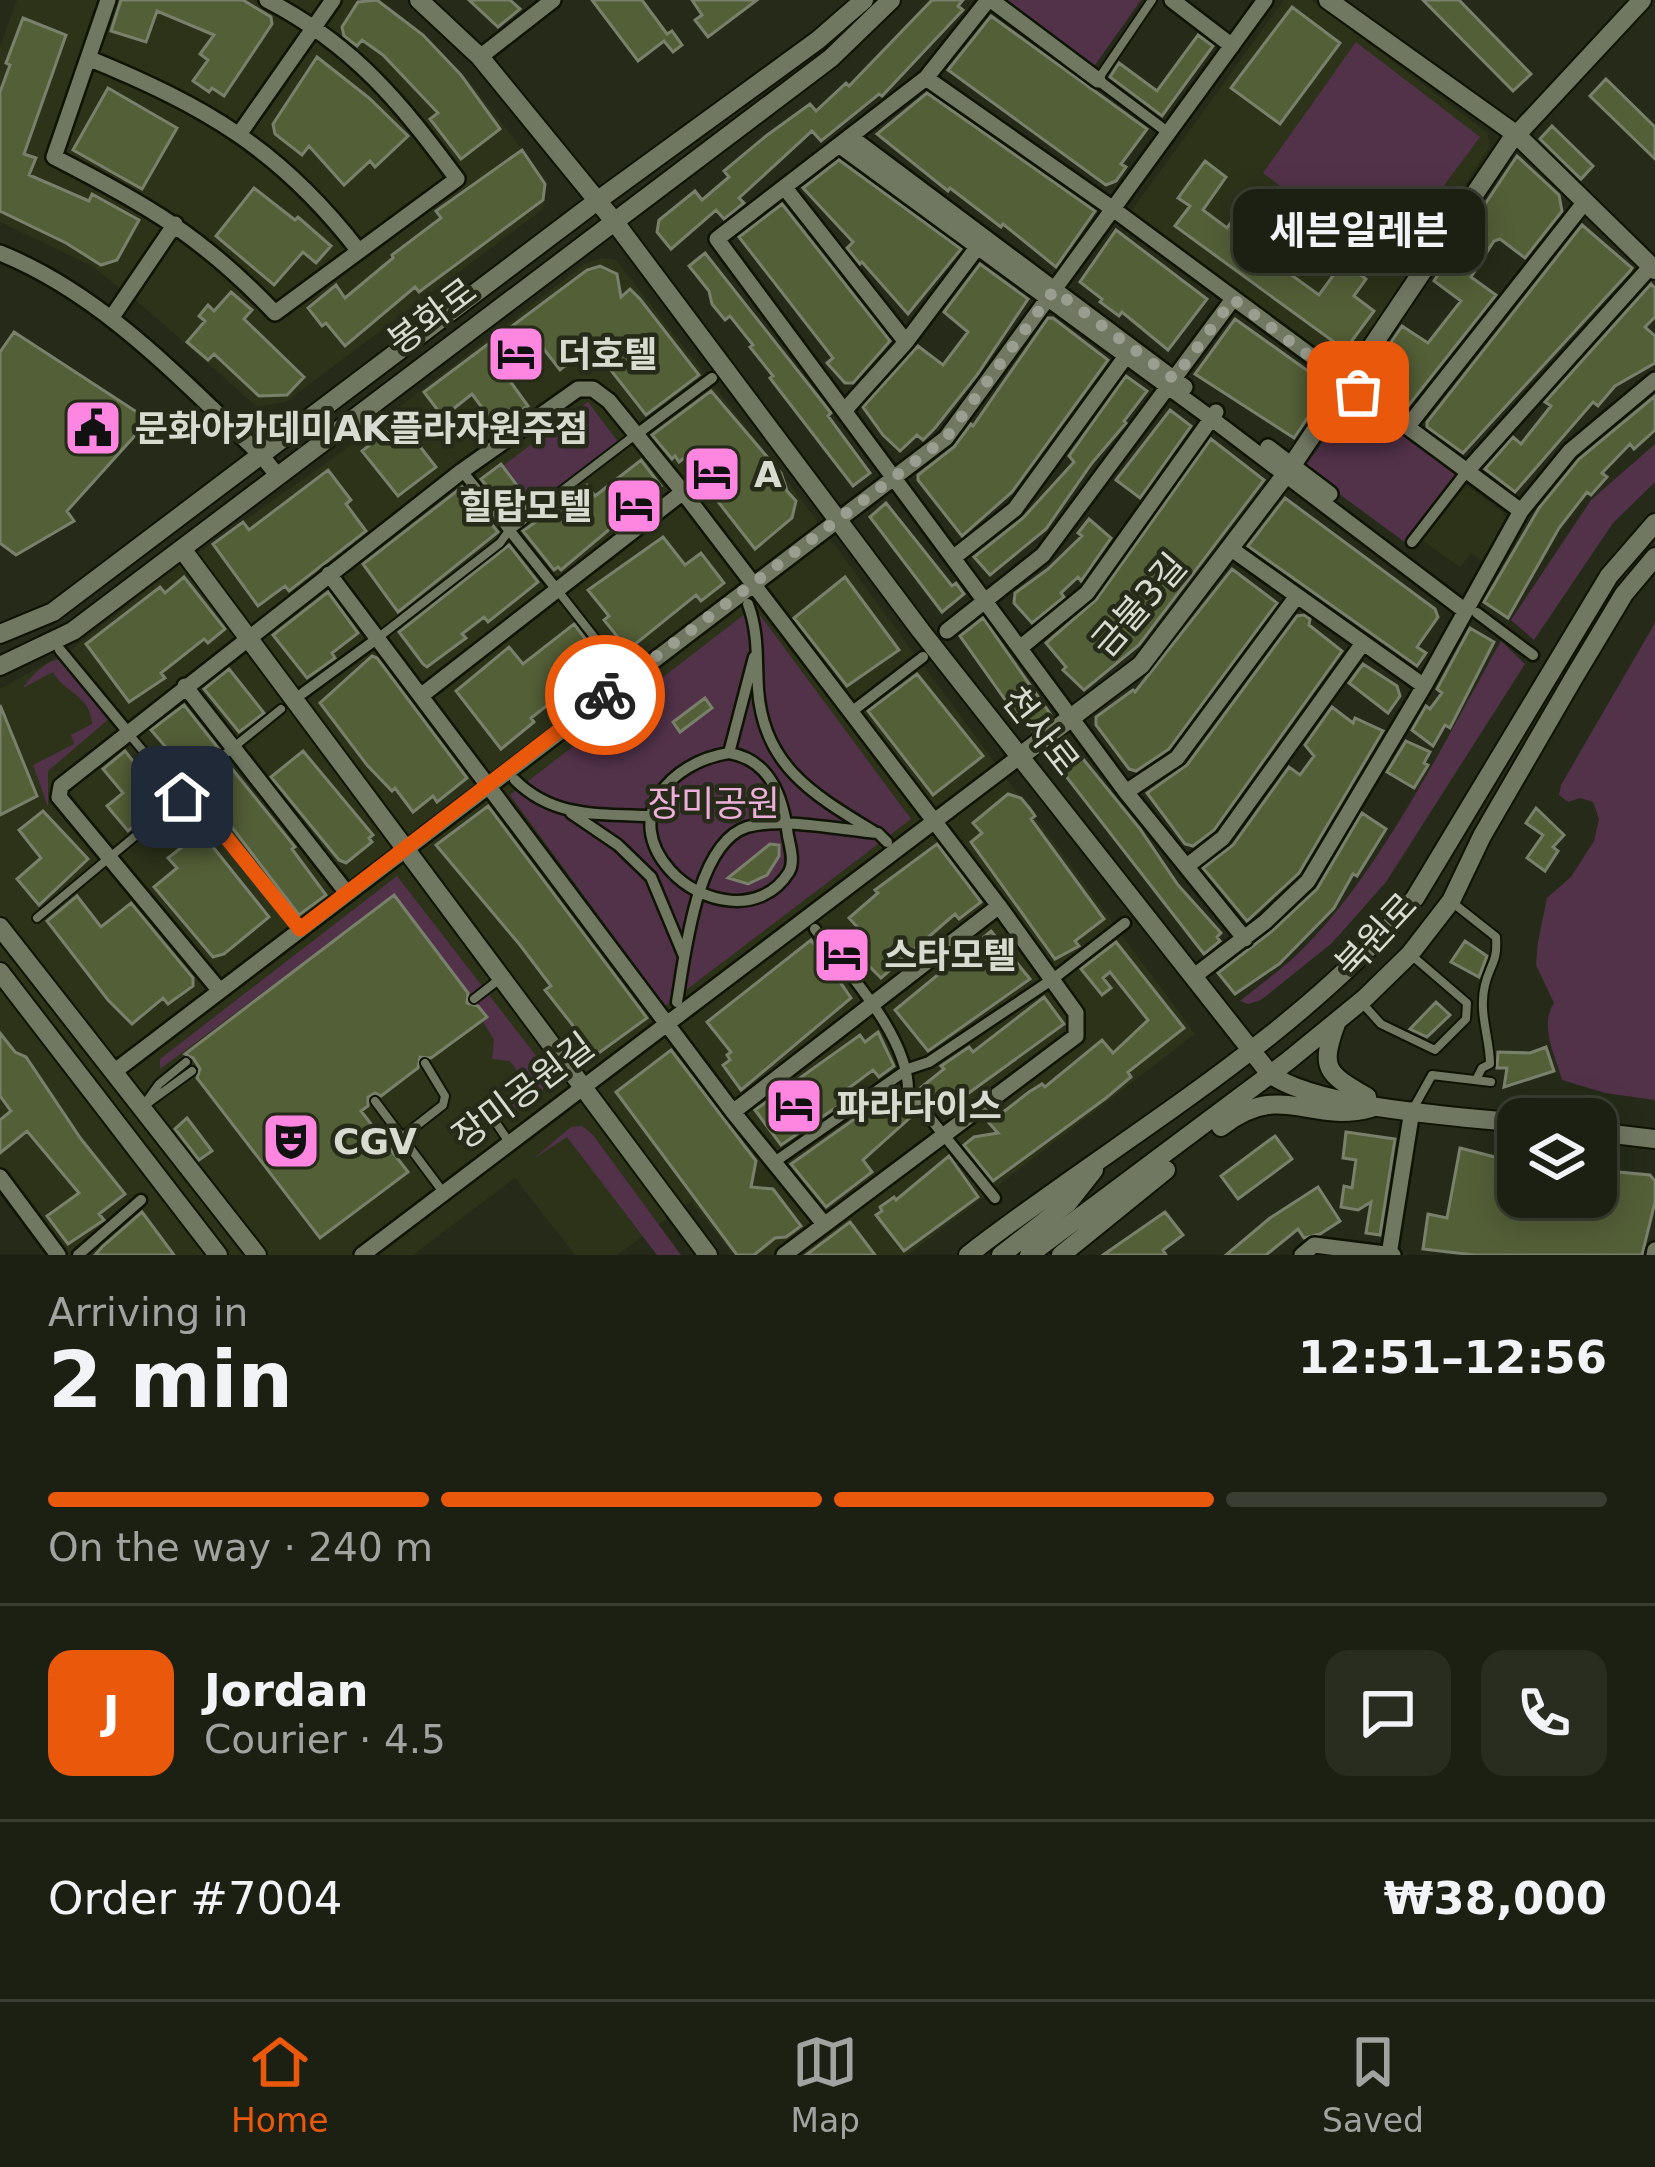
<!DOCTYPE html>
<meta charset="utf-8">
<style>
body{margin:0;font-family:"DejaVu Sans","Noto Sans KR",sans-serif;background:#292d20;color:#f1f3f6;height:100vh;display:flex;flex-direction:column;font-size:45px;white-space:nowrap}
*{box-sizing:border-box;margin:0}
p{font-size:39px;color:#a0a39f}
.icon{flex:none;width:66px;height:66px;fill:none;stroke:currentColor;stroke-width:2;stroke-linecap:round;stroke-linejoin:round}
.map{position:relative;height:1255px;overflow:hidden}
.panel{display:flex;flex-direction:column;background:#1c2012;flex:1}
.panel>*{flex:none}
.fabs{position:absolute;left:1497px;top:1098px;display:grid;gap:24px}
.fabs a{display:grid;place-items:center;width:120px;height:120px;border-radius:24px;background:#1c2012;box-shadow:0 6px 30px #0003,0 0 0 3px #3a3e32;font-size:60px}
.pin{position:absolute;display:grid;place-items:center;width:102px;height:102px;color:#fff;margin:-51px;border-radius:24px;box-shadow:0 6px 18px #0006}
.courier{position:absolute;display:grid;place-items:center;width:120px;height:120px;margin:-60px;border:9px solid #ea580c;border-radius:50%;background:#fff;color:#222;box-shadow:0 3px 15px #0007}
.bubble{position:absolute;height:84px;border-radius:24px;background:#1c2012;box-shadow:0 6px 30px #0003,0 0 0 3px #3a3e32;font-size:39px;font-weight:700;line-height:84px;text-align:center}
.summary em{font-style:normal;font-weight:700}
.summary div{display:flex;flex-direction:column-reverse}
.summary{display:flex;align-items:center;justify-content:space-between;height:204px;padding:0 48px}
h1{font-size:78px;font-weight:700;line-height:90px}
.bar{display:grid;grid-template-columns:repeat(4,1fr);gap:18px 12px;align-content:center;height:144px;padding:0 48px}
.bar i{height:15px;border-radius:9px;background:#3a3e32}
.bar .selected{background:#ea580c}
.bar p{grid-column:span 4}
.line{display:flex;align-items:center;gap:30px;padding:0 48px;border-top:3px solid #3a3e32}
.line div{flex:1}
.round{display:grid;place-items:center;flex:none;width:126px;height:126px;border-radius:24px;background:#292d20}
.tabs{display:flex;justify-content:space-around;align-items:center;height:168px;border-top:3px solid #3a3e32;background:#1c2012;font-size:33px;color:#a0a39f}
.tabs a{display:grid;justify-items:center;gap:6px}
.tabs .selected{color:#ea580c}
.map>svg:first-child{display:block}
</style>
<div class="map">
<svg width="1655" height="1255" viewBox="0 0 1655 1255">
<rect width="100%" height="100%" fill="#252b18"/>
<!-- built -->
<path fill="#2c3319" d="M17,0H380L421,31L468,80L546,180L543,209L286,402L257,407L145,308L92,266L0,222V46Z
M1284,0H1311L1488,133L1490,146L1349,364L1339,369L1129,214Z
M602,258L616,260L777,467L1195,1034L908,1255H734L691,1201L617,1255H575L515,1178L413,1255H62L0,1174V689L72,649L165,576L336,456L586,263Z
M1464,484L1503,512L1508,523L1485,563L1471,553L1460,567L1420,539Z"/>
<!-- green -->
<path fill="#523249" d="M1007,0H1141L1093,68L1007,4Z
M1356,42L1480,137L1385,265L1263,173Z
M1354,398L1406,430L1463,475L1410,546L1304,468Z
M588,402L618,442L534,505L504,465Z
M1655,444V482L1613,523L1534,640L1511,620L1591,500Z
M754,607L911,819L665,1006L510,795Z
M1655,623V1100L1605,1093L1562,1080C1555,1055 1539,1026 1554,1003L1536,965L1538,942L1547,898L1571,877L1594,841L1599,819L1593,802L1580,798L1568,802L1559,795L1561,785Z
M1501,641L1525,664L1386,882L1332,943L1261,1000L1248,1004L1240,1001C1257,987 1275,974 1291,960C1375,884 1445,740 1501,641Z
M61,659L110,718L48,771V807L33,765L74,744L71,735L92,724C90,694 65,694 53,672L23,688C32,675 45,661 61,659Z
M397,876L547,1070L543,1089L509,1115L491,1104C519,1106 530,1080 509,1061L492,1059L494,1040L482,1020L486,1016L394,895L160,1069V1059Z
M582,1126L593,1135L681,1255H657L567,1137L533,1159L571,1127Z"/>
<!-- building -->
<path fill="#535f37" stroke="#79806b" stroke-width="3" d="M121,0H243L271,17L272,24L224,96L212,88L209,92L193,81L208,60L200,54L214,35L157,11L146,42L111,31Z
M377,0L423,35L461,75L500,129L461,159L430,119L438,113L383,55L362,40L357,46L344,36L342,27L358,2Z
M469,0H510L520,9L498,27Z
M592,0H642L667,34L672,31L682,45L673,52L664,41L638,61Z
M692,0H757L708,37L695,20L702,15Z
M932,0H963L958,6L963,10L882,96L879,94L821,141L812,131L739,198L744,203L724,219L716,210L671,249L657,232L659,220L695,191L702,200L729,177L724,171L766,136L810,104L816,111L846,83L849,86Z
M1423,0H1459L1531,74L1513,91Z
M1292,7L1340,43L1280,124L1231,88Z
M991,16L1147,129L1121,164L1126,167L1116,181L1106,185L948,70Z
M23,18L66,35L24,154L36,158L29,175L89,201L92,194L139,220L117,260L101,265L66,243L0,211V92L10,65L6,63Z
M1198,35L1213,46L1162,116L1110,77L1119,63L1157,91Z
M317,57L369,98L408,136L375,167L370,161L344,185L309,146L302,155L275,134L273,124Z
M1606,79L1655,127V159L1590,96Z
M108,88L177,128L142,189L73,150Z
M927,93L1095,211L1056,267L1003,224L1001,227L950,188L948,191L877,134Z
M1552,126L1593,166L1581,179L1540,139Z
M522,150L545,184L543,200L419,292L415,287L345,346L326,323L322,326L308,308L336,285L345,298L393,258L392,255L441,218L436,211Z
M1517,156L1559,195L1562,211L1525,258L1500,239L1494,241L1471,277L1496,295L1405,410L1365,381L1402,326L1428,343L1461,301L1434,281Z
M839,160L961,249L908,314L862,262L860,264L847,248L853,242L803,188Z
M1205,161L1226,177L1203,210L1227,228L1254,190L1279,209H1292L1298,223L1320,239L1308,256L1297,248L1283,269L1319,295L1343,262L1366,279L1354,296L1374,311L1345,350L1175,226L1190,206L1178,198Z
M254,188L295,220L298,217L331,246L316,263L303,252L274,285L216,236Z
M782,204L890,341L853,383H845L827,363L833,358L739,237Z
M1582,225L1632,268L1630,271L1463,453L1427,427V422Z
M1116,230L1207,299L1168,350L1122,312L1119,316L1100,302L1102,299L1080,282Z
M705,253L831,413L828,416L870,473L853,486L770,378L773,376L750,347L753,345L730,316L725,320L712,304L709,291L689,266Z
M980,264L1028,299L977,375L935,428L923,440L917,435L900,451L883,435L863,407L918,346L943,365L968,332L944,312Z
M600,266L617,274L621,297L630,289L640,299L699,375L646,415L602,359L599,339L560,370L543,348L507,377L528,406L497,428L472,394L443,417L424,392L587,270Z
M1651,284L1655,288V317L1645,327L1655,336V363L1615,386L1598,406L1593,402L1515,492L1485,469L1513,437L1521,444L1551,406L1545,402Z
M231,292L252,310L244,319L304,377L287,395L259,396L214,354L208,360L187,342L205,321L199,316L208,305L214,311Z
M1048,318H1053L1108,360L1012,492L962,536L918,480V475L954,447L971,424L973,426Z
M1235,319L1329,386L1294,438L1195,374Z
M14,332L149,420L67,511L74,521L16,555L0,543V352Z
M1126,376L1147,391L1124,421L1126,423L1092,463L1046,529L990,575L974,557L1023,518L1074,462L1069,456Z
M711,391L781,473L787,491L796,501L792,518L755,549L684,458L679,462L675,456L672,459L652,435Z
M1655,396V430L1634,449L1630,444L1602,473L1607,477L1591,495L1587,492L1559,528L1508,618L1484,602L1539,508L1579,459Z
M1170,410L1191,426L1140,498L1116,480Z
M400,421L436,467L398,496L362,451Z
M1211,439L1264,480L1139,645L1084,690L1063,670L1066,667L1046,643L1096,600Z
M641,460L661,486L561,570L558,567L554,570L523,531L587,485L595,496Z
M501,464L531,504L512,518L481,479Z
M328,470L351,500L346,504L366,531L289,591L285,586L258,606L213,544L243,522L249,530Z
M462,487L498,532L398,612L363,564Z
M1285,498L1435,609L1438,617L1417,647L1426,653L1417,666L1248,546Z
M886,503L952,586L956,583L964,594L942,612L870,517Z
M1089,519L1111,538L1081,581L1078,577L1061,593L1064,597L1032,623L1014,603L1015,593L1048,569L1082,536L1078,533Z
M663,537L685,565L701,553L724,583L701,601L696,595L628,650L604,620L609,616L588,590Z
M509,545L538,582L488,622L484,617L462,634L466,638L427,667L423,664L399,632Z
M1232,569L1277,603L1169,749L1136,771L1129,769L1096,725V717L1133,690L1135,692Z
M184,577L225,629L208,643L204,639L161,673L165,678L129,702L86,644L160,587L165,593Z
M845,577L899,650L847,686L794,618Z
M328,592L358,633L332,653L335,658L307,678L273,635Z
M1304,615L1310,619L1309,625L1342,651L1214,830L1193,846L1185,844L1147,793L1187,765L1297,616Z
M983,618L1051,715L1032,730L1011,708L960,636Z
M574,624L603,662L531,718L534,722L501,749L456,691L509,647L523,664Z
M1470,628L1494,642L1450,728L1445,725L1433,746L1412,730L1426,706L1430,709L1442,693L1437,689Z
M372,656L377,658L467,778L437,802L433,796L413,812L395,788L392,791L367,765L320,703Z
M1363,664L1397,686L1400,696L1388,713L1349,683Z
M229,669L264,713L239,732L204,689Z
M917,674L983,756L933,795L868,711Z
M705,698L712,708L680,732L673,722Z
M0,705L37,796L0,815Z
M184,705L219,749L180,781L162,761L171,753L151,730Z
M1332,707L1353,723L1355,718L1383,731L1299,873L1247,921L1203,868L1233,845L1289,767L1300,775L1314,756L1305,745Z
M1066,738L1140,829L1178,885L1221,933L1217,937L1220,941L1204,954L1048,753Z
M1406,741L1430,752L1424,763L1428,765L1414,788L1387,772Z
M125,751L144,775L149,771L170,796L128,831L107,806L123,793L103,769Z
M303,751L373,835L369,838L372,842L346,863L339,860L271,777Z
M233,770L295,847L292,849L326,895L299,915L208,796L213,792L210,788Z
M1008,794L1021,798L1030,809L1035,816L1031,819L1104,919L1075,941L1079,946L1055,959L971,842L982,833L973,823Z
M488,806L647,1018L596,1055L545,990L551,986L520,945L436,845Z
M1536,808L1564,835L1553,847L1558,851L1545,871L1527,858L1543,835L1526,823Z
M43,811L88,859L39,905L17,879L41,858L19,830Z
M1362,813L1386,829L1357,876L1353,874L1334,908L1279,964L1235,994L1218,973L1272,931L1317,889Z
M201,832L269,917L224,954L213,957L154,887L177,868L168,858Z
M770,844L779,845V856L767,875L748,884L728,878Z
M937,844L981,902L959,919L955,914L881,978L845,942L859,929L849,918L878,893L875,890Z
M394,895L468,993L467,1003L478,1006L487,1017L431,1058L420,1057L418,1068L381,1096L375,1093L368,1097V1106L361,1111L408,1172L320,1238L197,1078L200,1069L193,1058L185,1054Z
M77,896L101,927L131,903L193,978V986L168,1004L163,998L132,1024L108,1000L47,921Z
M991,931L1030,979L928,1051L895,1010Z
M811,940L851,998L741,1090L723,1065L730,1060L727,1055L731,1052L707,1022Z
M1465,941L1487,956L1479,977L1451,962Z
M1116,942L1184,1028L1128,1072L1131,1077L1106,1098L993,1181L964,1145L974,1137L998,1133L989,1123L1029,1092L1042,1084L1045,1087L1102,1040L1113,1053L1148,1020L1110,972L1103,978L1111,988L1102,995L1081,969Z
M1044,997L1064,1024L941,1113L929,1102L919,1089L944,1069L941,1066L969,1047L973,1052Z
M1436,1002L1450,1015L1427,1037L1410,1029Z
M878,1032L894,1066L879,1077L873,1070L842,1093L847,1100L781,1145L755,1110L860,1035L865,1042Z
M0,1033L15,1052L26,1057L81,1139L125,1194L99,1214L104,1220L68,1244L47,1216L79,1193L27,1131L0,1153V1120L11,1111L0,1096Z
M1546,1047L1554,1071L1504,1087L1507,1068H1497L1498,1052L1530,1053Z
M671,1050L756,1161L751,1187L773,1189L801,1226L786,1237L775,1238L754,1255H737L616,1092Z
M894,1091L914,1114L863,1160L872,1172L826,1207L791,1164Z
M187,1118L212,1151L199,1160L175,1129Z
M1346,1132L1395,1139L1380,1235L1366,1233L1371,1202L1358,1210L1341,1207L1344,1186L1352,1188L1356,1160L1343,1158Z
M1275,1136L1292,1159L1238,1199L1221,1176Z
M1460,1148L1518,1163L1516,1197H1604L1607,1171L1650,1175L1655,1181V1202L1642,1255H1474L1423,1249L1428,1214L1447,1218Z
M949,1156L978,1197L904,1251L876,1215L882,1211L880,1207L894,1197L896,1200Z
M1318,1187L1340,1221L1320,1234L1304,1238L1298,1229L1266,1255H1226L1270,1218Z
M142,1212L174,1255H95L103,1246Z
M1165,1212L1183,1235L1163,1250L1166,1255H1103Z
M850,1222L875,1255H806Z"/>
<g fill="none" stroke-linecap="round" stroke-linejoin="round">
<!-- service casing -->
<g stroke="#0e1303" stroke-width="12">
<path id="service" d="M1099,78L1152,0
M558,591L627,679
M379,637L500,543L508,532L635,435
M128,733L182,797L201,806L299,928
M1453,903L1496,937C1498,962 1490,964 1485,985C1478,1012 1490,1039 1490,1064L1482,1068L1476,1080
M37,918L182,797L187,785L281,709
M474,999L501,978
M1362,1003L1381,1024L1435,1050L1466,1019L1467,1003L1410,954
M375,1101L443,1192
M148,1103L192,1071
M143,1106L159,1084L186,1062
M1413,1109L1432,1075L1491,1082
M492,1117L509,1142
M402,1137L443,1105L445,1096L425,1063"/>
</g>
<!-- pedestrian casing -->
<g stroke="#0e1303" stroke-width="15">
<path id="pedestrian" d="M1098,80L1170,134
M637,434L712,378
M462,471L558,591
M1412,542L1467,471
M748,604C759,634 756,658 758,689C763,766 814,795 873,831
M1477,613L1533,655
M60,650L127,731
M303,693L378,638
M850,713L923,657
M729,753C771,760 783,798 788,836C790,846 795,862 789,872C761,917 700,904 670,870C622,816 670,762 729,753Z
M729,753L754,657
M515,780C553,818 599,814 650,816
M571,813L618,845L651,877L684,956
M815,929C847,972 909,1037 908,1091L995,1198
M677,1002C685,955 696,843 747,827C781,817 842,830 878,833L887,842
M773,1163L908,1069L929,1062L1053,979L1125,923
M78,1255L141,1200"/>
</g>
<!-- minor casing -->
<g stroke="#0e1303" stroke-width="20">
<path id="minor" d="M108,0L54,157C146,204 203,237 275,313L457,179C400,102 354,45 267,0
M988,0L926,78L717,239L1126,792L1245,939
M991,0L1098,80
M1172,0L1232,46
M480,57L553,0
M88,58C205,106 280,149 358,250
M926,78L1113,209L1521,511
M240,133L333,0
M851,137L1185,387
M840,146L1212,419L1464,610
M785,188L906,342
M0,253C104,295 182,381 262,456L277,475
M112,317L175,224
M844,411L906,342L982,241
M1408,426L1584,203
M1268,447L1330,494
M1467,471L1651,266
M1230,548L1424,686
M953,558L1015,509L1129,352
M329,574L733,1112L824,1224
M947,631L1043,555L1233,299
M1020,648L1087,593L1216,412
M185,686L347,893
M422,695L683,492
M1126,792L1177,758L1297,596
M1187,866L1223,838L1363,643
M1193,977L1265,922L1308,881L1424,686L1521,511L1570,451L1655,380
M220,991L59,797L61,786L462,471L578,389H593L609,401L683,492L999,906L1076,1013V1036L784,1255
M115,1071L946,438L1265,0
M733,1112L999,906
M0,1177L58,1255
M362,1255L1019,757
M1302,1255L1314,1245L1393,1255
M1389,1255L1412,1110
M1654,1255L1655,1250"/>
</g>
<!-- tertiary casing -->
<g stroke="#0e1303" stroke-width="22">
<path id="tertiary" d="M419,0L480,57L614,221L921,631L1270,1074C1317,1108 1456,1116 1518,1123
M1328,0L1517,135L1655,270
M182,549L708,1255
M0,634L53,612L597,201L818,40L864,0
M0,666L73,631L831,58L891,0
M1019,757L1141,665L1286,474L1509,143L1642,0
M0,927L257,1255
M0,972L218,1255
M1337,1021C1319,1069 1326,1073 1367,1097
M1221,1127C1281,1079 1309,1125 1371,1108
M1596,1132L1655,1139
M968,1255C1118,1139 1291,1044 1415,898L1609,576L1655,523
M1001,1255L1068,1203L1094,1170
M1029,1255L1288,1061L1365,998L1410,954L1451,901L1482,836L1573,679L1624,594L1655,557
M1061,1255L1166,1170"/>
</g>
<!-- service -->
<use href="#service" stroke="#717862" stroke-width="8"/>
<!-- pedestrian -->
<use href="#pedestrian" stroke="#717862" stroke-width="10"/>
<!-- minor -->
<use href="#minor" stroke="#717862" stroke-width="15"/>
<!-- tertiary -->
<use href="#tertiary" stroke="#717862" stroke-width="18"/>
</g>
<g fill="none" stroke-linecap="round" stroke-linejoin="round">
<!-- done -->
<path stroke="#999e90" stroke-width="12" stroke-dasharray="0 21.6" d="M605,695L946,438L1054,290L1174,379L1233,299L1358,392"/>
<!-- route -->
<path stroke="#ea580c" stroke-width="15" d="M182,797L201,806L300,929L605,695"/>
</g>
<!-- icons -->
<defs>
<g id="hotel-square" transform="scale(3)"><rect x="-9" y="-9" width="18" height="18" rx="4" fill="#fe85e0" stroke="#252b18"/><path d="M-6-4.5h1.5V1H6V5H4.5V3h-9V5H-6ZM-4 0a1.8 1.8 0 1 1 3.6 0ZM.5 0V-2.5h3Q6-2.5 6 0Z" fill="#111"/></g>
<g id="civic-square" transform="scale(3)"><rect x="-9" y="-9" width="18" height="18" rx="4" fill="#fe85e0" stroke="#252b18"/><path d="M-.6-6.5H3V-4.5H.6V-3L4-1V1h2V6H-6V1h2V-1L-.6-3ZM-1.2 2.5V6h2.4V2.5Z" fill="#111"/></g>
<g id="theatre-square" transform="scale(3)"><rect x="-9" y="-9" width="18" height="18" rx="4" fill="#fe85e0" stroke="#252b18"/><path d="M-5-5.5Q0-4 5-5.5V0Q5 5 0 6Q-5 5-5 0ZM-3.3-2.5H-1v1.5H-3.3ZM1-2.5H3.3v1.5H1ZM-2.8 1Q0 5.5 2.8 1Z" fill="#111"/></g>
</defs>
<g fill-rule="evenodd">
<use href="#hotel-square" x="516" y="354"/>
<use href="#civic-square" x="93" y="428"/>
<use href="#hotel-square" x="712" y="474"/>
<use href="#hotel-square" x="634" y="506"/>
<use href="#hotel-square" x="842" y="955"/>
<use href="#hotel-square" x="794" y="1106"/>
<use href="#theatre-square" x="291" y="1141"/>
</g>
<g text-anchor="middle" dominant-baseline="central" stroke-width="9" stroke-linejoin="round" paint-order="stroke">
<!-- street labels -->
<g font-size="36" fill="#d8dcd0" stroke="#252b18">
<text transform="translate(432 316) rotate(-37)">봉화로</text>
<text transform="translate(1139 605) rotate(-49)">금불3길</text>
<text transform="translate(1041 731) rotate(52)">천사로</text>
<text transform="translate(1376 935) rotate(-47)">북원로</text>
<text transform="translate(523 1091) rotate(-37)">장미공원길</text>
</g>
<!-- poi labels -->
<g font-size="36" font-weight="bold" fill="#d8dcd0" stroke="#252b18" text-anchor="start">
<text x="558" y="354">더호텔</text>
<text x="135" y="428">문화아카데미AK플라자원주점</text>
<text x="754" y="474">A</text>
<text x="592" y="506" text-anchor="end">힐탑모텔</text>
<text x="884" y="955">스타모텔</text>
<text x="836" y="1106">파라다이스</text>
<text x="333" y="1141">CGV</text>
</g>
<!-- park labels -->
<g font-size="36" fill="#eeb0db" stroke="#252b18">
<text x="714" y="803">장미공원</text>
</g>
</g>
</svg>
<div class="fabs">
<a><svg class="icon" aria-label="layers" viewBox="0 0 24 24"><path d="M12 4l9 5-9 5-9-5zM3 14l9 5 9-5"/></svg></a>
</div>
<div class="pin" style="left:1358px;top:392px;background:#ea580c"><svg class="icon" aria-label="bag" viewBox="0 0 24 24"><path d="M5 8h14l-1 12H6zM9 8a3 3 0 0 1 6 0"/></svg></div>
<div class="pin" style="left:182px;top:797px;background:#1f2937"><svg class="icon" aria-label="home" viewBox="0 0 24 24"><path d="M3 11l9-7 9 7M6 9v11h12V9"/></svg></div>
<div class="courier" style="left:605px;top:695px"><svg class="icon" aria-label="bike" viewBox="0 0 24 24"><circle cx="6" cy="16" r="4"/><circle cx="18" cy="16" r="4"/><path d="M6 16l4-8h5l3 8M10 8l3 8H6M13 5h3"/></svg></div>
<div class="bubble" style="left:1233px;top:189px;width:252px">세븐일레븐</div>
</div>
<section class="panel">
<div class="summary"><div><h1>2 min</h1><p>Arriving in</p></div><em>12:51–12:56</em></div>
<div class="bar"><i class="selected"></i><i class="selected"></i><i class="selected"></i><i></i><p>On the way · 240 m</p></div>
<div class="line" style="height:216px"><b class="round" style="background:#ea580c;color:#fff">J</b><div><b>Jordan</b><p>Courier · 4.5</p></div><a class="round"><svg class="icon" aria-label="chat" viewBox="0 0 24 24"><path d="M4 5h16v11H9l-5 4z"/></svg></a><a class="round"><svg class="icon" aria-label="phone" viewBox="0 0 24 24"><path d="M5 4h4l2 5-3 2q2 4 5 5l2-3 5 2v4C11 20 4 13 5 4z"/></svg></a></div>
<div class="line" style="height:156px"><div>Order #7004</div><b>₩38,000</b></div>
</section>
<nav class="tabs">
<a class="selected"><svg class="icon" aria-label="home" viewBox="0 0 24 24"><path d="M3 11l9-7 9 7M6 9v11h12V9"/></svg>Home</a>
<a><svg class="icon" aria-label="map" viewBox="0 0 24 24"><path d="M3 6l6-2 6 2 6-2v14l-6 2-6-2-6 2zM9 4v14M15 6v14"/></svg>Map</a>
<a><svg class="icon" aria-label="saved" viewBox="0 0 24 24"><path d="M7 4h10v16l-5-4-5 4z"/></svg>Saved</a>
</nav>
